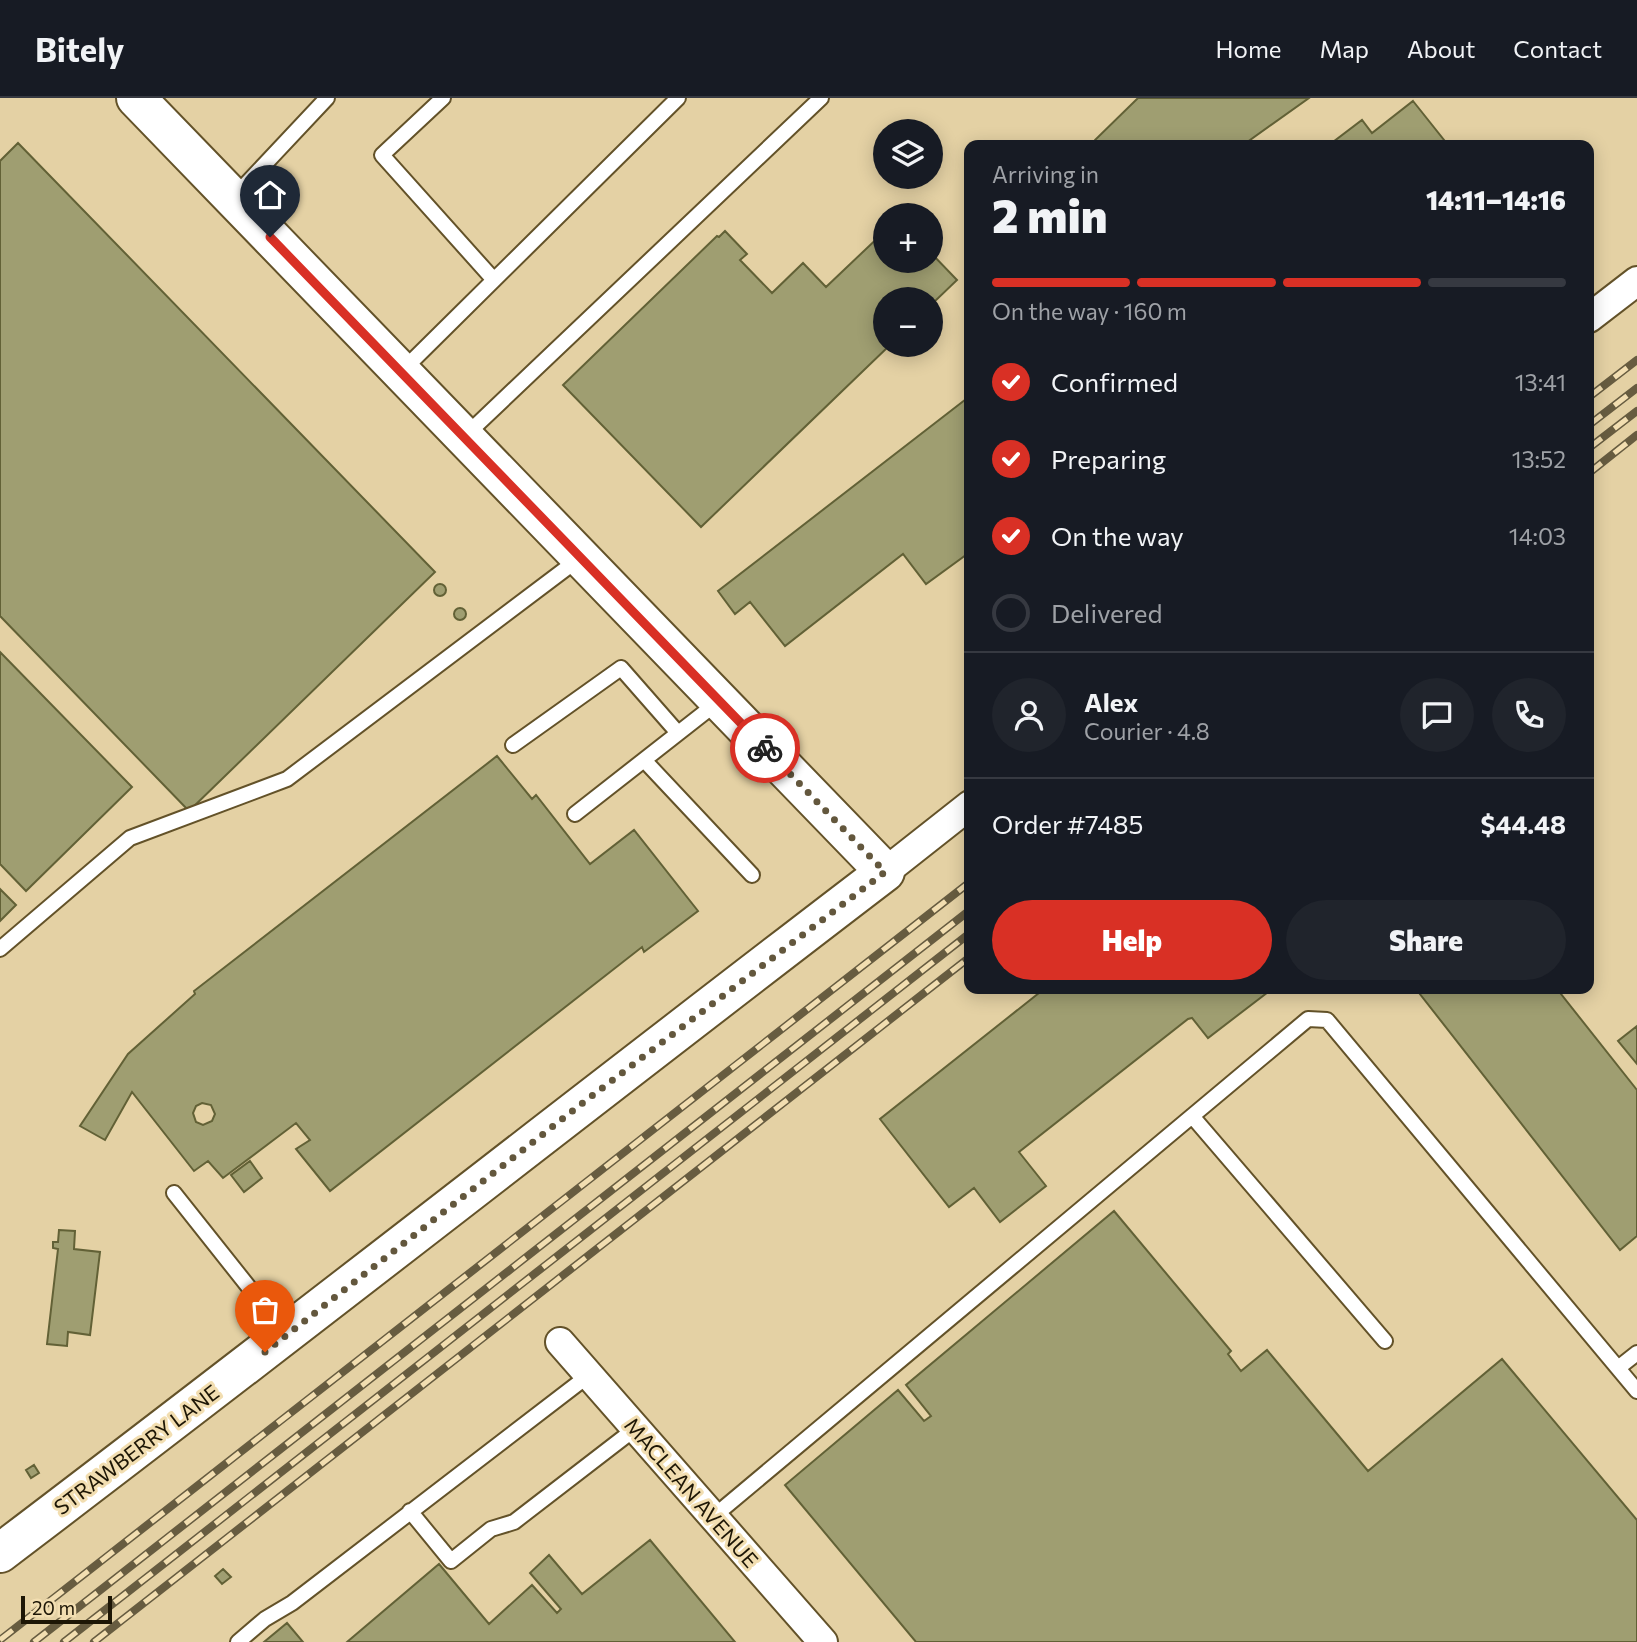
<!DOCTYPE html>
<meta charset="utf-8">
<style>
body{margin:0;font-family:Commissioner,sans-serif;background:#20242c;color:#f1f3f6;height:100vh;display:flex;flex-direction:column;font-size:26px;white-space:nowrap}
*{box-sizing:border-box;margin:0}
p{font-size:23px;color:#9ea1a6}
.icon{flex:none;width:38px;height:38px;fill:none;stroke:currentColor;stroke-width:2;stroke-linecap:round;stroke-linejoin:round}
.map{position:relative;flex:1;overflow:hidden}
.details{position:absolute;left:964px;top:42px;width:630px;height:854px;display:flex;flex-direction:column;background:#171b24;border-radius:14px;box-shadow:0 4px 18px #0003}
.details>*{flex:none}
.tools{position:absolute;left:873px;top:21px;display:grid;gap:14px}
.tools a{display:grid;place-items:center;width:70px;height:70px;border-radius:50%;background:#171b24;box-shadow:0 4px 18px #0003;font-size:35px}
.scale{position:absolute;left:21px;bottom:18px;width:91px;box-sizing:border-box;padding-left:7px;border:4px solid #1d1605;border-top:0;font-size:19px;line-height:24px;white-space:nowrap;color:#1d1605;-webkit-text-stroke:5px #f2deb1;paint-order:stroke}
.pin{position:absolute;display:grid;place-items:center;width:60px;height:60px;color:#fff;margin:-72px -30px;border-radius:50% 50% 50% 0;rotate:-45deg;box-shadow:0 0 7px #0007}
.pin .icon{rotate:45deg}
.courier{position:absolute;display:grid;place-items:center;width:70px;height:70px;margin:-35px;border:5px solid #d93025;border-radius:50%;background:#fff;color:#222;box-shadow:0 2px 9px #0007}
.overview em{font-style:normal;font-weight:800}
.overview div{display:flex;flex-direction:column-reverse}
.overview{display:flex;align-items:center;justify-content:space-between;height:119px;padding:0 28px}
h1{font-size:46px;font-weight:800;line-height:52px}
.bar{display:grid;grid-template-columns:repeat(4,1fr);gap:10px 7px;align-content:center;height:84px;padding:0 28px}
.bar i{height:9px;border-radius:5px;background:#363941}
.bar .current{background:#d93025}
.bar p{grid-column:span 4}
.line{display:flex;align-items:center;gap:18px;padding:0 28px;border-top:2px solid #363941}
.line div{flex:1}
.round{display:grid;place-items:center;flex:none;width:74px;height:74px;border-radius:37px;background:#20242c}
ol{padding:0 28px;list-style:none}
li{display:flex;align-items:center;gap:21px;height:77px}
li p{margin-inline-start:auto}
li .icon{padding:7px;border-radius:50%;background:#d93025;color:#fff;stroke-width:4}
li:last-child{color:#9ea1a6}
li i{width:38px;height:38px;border:4px solid #363941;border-radius:50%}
.primary-button{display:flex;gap:14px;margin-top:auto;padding:14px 28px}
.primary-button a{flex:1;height:80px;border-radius:42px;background:#d93025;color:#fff;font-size:28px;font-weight:800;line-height:80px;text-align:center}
.primary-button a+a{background:#20242c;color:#f1f3f6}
header{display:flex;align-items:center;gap:42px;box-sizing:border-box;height:98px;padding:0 35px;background:#171b24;border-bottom:2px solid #363941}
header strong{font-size:33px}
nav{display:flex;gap:38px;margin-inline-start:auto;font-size:24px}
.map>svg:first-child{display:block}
</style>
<header>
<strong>Bitely</strong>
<nav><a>Home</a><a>Map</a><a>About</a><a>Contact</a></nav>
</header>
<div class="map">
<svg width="1637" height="1544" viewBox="0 0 1637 1544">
<rect width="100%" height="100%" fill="#e4d1a4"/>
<!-- building -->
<path fill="#9f9e71" stroke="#626136" stroke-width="2" fill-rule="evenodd" d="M1138,0H1309L1243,47H1093L1095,42Z
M1413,3L1448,47H1329L1362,22L1372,35Z
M18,45L435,474L189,713L0,518V63Z
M886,132V163H931V155L957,182L931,207V201H886V247H890L701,429L563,287L717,138L719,139L725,133L747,156L740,162L772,195L803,165L826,189Z
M970,298V454L926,486L903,456L785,548L750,504L735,516L718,493Z
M434 492a6 6 0 1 1 12 0a6 6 0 1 1-12 0Z
M454 516a6 6 0 1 1 12 0a6 6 0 1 1-12 0Z
M0,554L132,689L26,793L0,766Z
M497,658L532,701L536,697L590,766L634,732L698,813L644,854L642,849L330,1093L296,1051L310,1042L296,1025L223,1080L208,1063L194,1073L132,994L105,1042L80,1028L128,956L195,896L194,893ZM202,1005L211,1007L215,1016L212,1023L203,1027L196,1024L193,1015L196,1008Z
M0,791L16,807L0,823Z
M1044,891H1272L1208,940L1192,920L1188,921L1019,1054L1046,1088L1000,1124L974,1090L949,1109L880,1021Z
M1416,891H1557L1637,992V1138L1620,1152Z
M1637,928V966L1618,943Z
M250,1063L262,1080L244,1094L231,1077Z
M1114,1113L1231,1253L1228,1256L1241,1273L1267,1252L1368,1373L1502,1261L1637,1422V1544H916L785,1387L898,1292L924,1323L931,1318L906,1287Z
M59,1132L75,1133L74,1151L100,1154L90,1237L68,1234L67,1248L47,1246L58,1151L53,1150V1144H58Z
M34,1367L39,1375L31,1380L26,1372Z
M650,1442L735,1544H347L439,1466L489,1526L532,1487L557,1515L561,1511L530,1475L549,1457L582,1496Z
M223,1471L231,1479L222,1486L215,1478Z
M287,1525L303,1544H264Z"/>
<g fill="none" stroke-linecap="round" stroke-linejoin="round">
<!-- lane casing -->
<g stroke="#635229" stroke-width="18">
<path id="lane" d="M443,0L382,57L494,182
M234,99L327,0
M402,273L678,0
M465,338L821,0
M513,647L621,570L678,635
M644,662L752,777
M575,716L718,604
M0,851L130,740L287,681L580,460
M1192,1018L1385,1243
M174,1095L286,1236
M1618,1270L1637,1255
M410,1413L451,1463L491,1431L514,1424L636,1330
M713,1419L1308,921L1327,922L1637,1293
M238,1544L265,1521L292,1505L589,1277"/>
</g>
<!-- street casing -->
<g stroke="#635229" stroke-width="32">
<path id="street" d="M1589,220L1637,183
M885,774L970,707
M560,1244L823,1544"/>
</g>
<!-- secondary casing -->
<g stroke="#635229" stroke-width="42">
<path id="secondary" d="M0,1455C297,1230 589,1000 885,774L136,0"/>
</g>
<!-- lane -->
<use href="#lane" stroke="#fff" stroke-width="14"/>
<!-- street -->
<use href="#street" stroke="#fff" stroke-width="28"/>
<!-- secondary -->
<use href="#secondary" stroke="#fff" stroke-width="38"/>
<!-- rail casing -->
<g stroke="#675c40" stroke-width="8">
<path id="rail" d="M1589,299L1637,262
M1589,327L1637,290
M1589,350L1637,313
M1589,375L1637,337
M0,1542L970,784
M34,1544L970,812
M64,1544L970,835
M94,1544L970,859"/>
</g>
<!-- rail -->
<use href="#rail" stroke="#f2deb1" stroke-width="5" stroke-dasharray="16" stroke-linecap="butt"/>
</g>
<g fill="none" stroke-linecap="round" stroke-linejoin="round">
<!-- done -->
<path stroke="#63573d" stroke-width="7" stroke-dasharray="0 12.6" d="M265,1254L584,1004L885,774L765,650"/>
<!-- route -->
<path stroke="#d93025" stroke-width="9" d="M270,139L765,650"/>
</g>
<g text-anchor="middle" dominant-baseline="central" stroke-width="6" stroke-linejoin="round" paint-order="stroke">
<!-- street labels -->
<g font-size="21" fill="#1d1605" stroke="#f2deb1">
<text transform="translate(136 1351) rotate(-37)">STRAWBERRY LANE</text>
<text transform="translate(692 1394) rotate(49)">MACLEAN AVENUE</text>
</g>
</g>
</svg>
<div class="tools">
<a><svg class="icon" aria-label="layers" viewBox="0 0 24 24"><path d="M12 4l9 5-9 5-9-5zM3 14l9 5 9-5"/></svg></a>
<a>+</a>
<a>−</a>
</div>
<div class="scale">20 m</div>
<div class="pin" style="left:265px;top:1254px;background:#ea580c"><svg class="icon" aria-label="bag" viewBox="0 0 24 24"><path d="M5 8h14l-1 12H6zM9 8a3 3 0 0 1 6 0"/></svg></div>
<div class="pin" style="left:270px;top:139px;background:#1f2937"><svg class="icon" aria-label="home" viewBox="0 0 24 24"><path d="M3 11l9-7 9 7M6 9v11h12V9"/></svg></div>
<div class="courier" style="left:765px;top:650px"><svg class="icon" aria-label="bike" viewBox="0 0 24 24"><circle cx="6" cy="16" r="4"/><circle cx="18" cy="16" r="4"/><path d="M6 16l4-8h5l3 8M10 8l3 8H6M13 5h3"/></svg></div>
<section class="details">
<div class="overview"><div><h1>2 min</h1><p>Arriving in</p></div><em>14:11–14:16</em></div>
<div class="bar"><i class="current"></i><i class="current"></i><i class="current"></i><i></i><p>On the way · 160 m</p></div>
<ol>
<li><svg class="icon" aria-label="check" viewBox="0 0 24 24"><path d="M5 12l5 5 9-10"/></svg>Confirmed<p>13:41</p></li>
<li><svg class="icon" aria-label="check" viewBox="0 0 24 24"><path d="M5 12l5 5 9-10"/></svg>Preparing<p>13:52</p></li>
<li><svg class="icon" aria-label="check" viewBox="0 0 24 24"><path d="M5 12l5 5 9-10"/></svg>On the way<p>14:03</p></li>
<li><i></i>Delivered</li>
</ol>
<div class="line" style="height:126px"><a class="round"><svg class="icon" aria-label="person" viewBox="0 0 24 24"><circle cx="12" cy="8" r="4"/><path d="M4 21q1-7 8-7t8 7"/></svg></a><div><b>Alex</b><p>Courier · 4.8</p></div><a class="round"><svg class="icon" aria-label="chat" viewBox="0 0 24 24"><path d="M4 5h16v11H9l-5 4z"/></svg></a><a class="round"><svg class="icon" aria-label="phone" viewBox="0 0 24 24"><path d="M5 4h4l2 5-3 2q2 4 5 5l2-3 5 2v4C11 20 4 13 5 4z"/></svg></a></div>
<div class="line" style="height:91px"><div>Order #7485</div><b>$44.48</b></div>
<div class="primary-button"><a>Help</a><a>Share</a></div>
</section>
</div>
